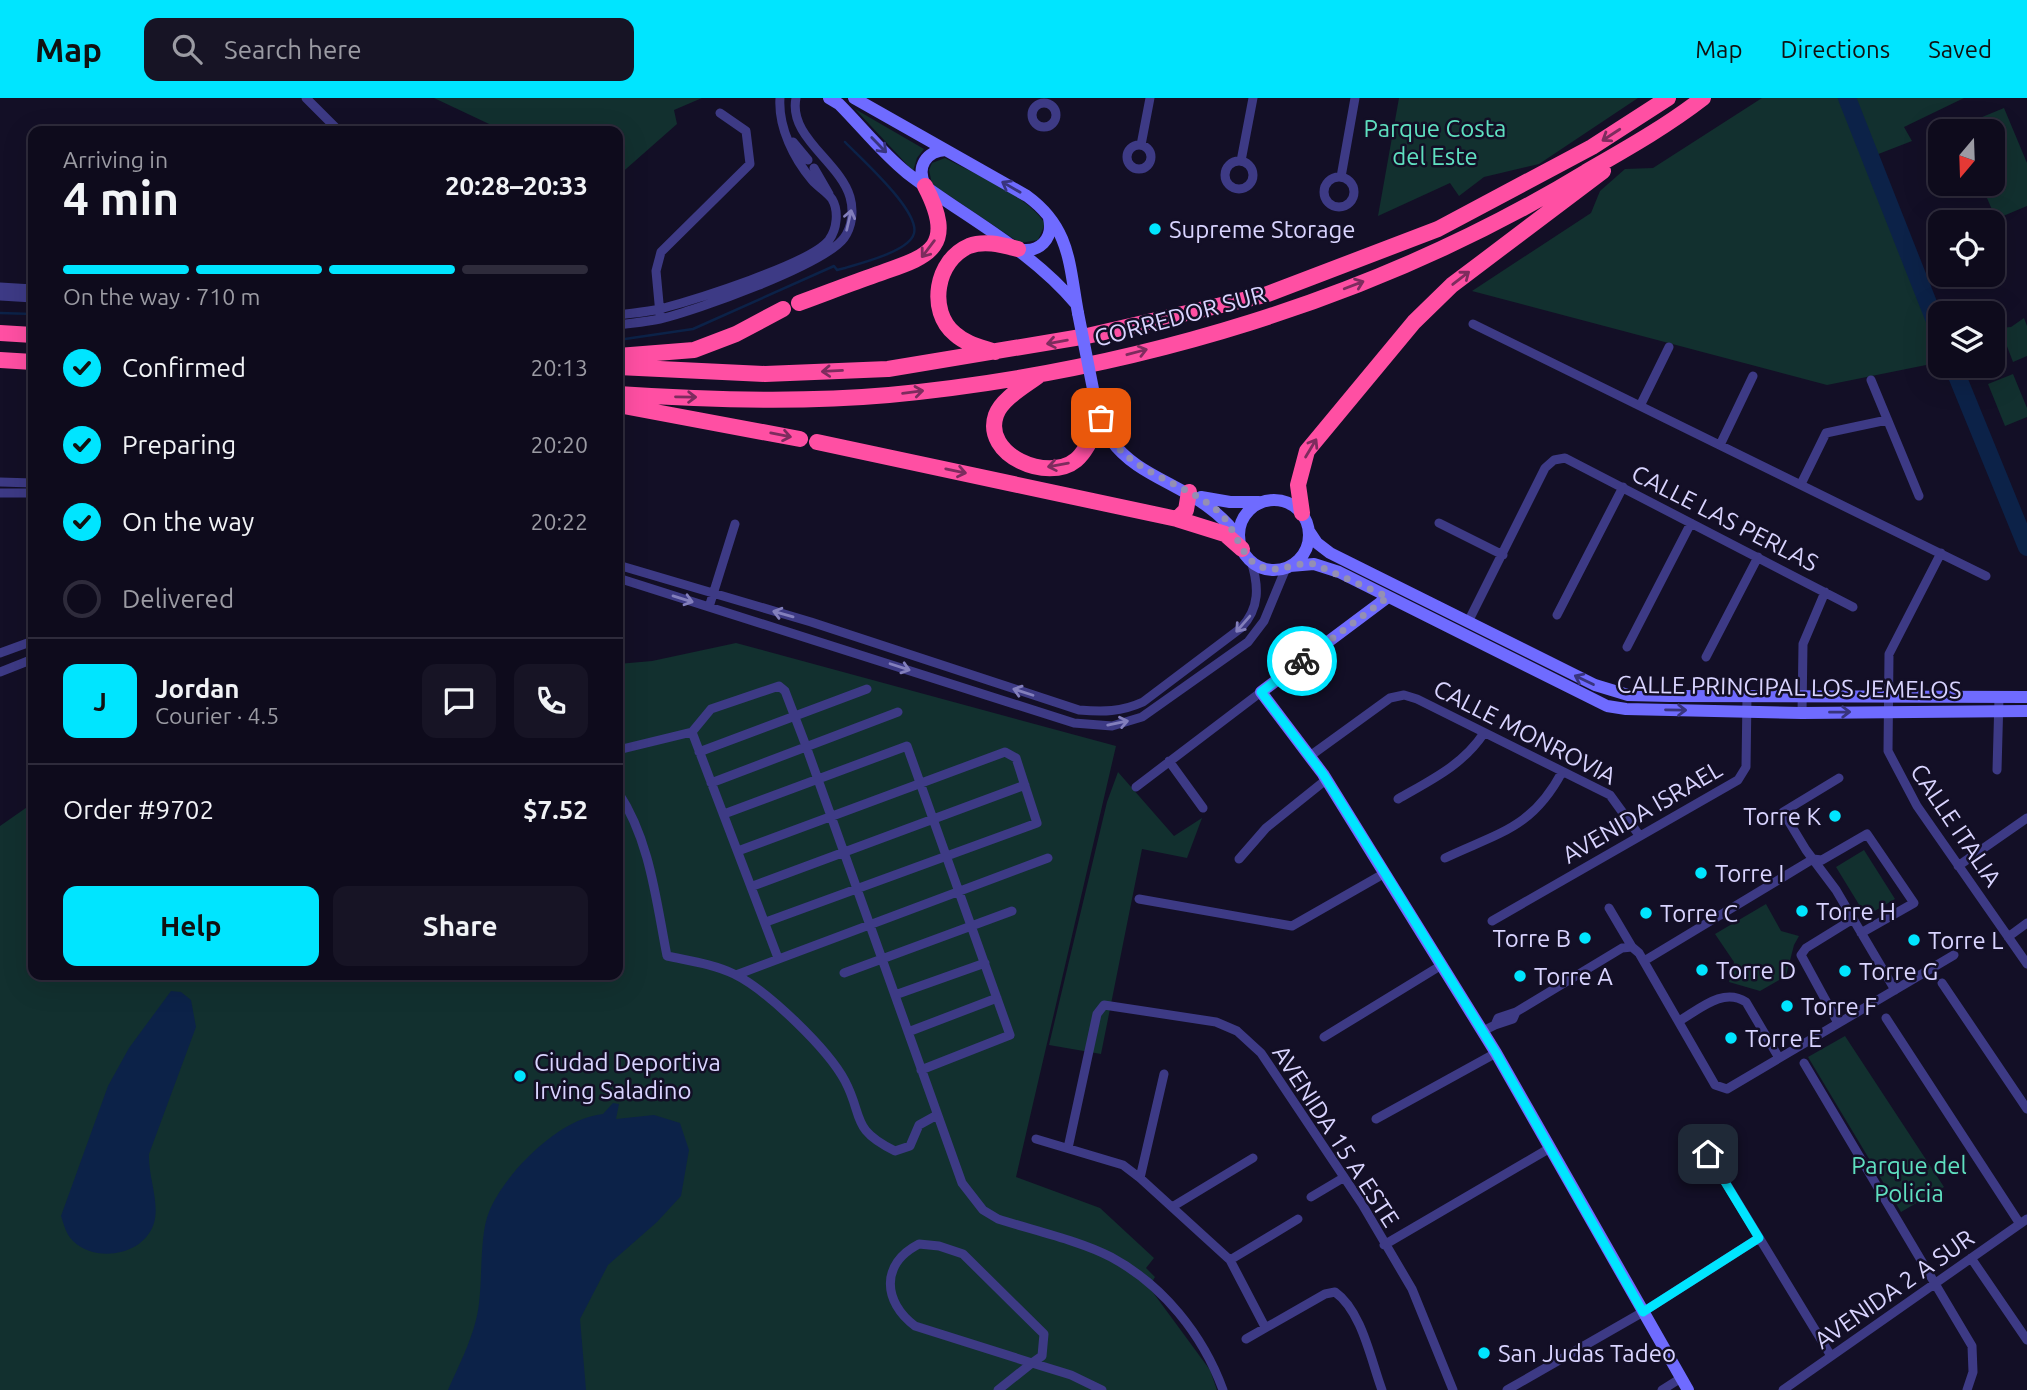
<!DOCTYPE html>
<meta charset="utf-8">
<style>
body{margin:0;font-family:Ubuntu,sans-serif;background:#171425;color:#f1f3f6;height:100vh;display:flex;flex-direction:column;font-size:26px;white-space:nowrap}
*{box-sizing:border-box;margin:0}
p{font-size:23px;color:#9b9ba3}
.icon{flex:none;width:38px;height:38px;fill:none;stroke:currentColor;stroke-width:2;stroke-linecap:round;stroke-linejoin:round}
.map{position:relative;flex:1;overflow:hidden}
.drawer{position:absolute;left:28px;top:28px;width:595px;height:854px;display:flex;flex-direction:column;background:#0e0b1c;border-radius:14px;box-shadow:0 7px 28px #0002,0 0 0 2px #2e2b3b}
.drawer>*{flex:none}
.needle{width:46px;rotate:199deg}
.tools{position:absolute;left:1928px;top:21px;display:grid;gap:14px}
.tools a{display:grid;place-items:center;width:77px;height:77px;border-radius:14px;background:#0e0b1c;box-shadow:0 7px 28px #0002,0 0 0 2px #2e2b3b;font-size:35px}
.pin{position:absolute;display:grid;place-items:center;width:60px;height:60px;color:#fff;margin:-30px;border-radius:14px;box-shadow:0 4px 10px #0006}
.courier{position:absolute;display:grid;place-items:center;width:70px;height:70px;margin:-35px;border:5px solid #00e5ff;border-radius:50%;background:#fff;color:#222;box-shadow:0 2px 9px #0007}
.summary em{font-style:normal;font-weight:600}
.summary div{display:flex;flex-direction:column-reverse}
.summary{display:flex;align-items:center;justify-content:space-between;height:119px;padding:0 35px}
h1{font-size:46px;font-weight:600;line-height:52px}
.bar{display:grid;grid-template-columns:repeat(4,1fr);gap:10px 7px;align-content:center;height:84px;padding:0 35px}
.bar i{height:9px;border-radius:5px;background:#2e2b3b}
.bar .current{background:#00e5ff}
.bar p{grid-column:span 4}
.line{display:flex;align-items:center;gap:18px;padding:0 35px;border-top:2px solid #2e2b3b}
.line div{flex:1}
.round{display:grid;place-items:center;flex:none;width:74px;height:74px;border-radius:14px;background:#171425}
ol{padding:0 35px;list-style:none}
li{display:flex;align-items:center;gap:21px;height:77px}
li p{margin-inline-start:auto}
li .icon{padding:7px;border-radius:50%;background:#00e5ff;color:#111;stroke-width:4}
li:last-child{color:#9b9ba3}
li i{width:38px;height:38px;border:4px solid #2e2b3b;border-radius:50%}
.primary-button{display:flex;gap:14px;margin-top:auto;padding:14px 35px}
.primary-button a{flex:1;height:80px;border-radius:14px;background:#00e5ff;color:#111;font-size:28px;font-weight:600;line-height:80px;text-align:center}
.primary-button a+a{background:#171425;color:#f1f3f6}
header{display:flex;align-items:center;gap:42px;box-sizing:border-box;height:98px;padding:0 35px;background:#00e5ff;color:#111}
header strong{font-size:33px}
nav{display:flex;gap:38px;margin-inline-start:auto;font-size:24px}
.search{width:490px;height:63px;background:#171425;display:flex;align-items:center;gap:18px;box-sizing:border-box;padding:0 24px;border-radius:14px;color:#9b9ba3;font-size:26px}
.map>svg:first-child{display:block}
</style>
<header>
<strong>Map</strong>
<div class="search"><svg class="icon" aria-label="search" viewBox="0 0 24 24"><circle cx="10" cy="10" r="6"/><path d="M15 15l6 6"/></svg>Search here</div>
<nav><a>Map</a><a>Directions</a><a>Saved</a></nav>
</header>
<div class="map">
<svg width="2027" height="1292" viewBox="0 0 2027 1292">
<rect width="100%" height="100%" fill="#130f26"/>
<!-- green -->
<path fill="#12302f" d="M434,0H702L674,12L677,26L618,78V33H504Z
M1399,0H1638L1539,66L1484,79L1459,98L1450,85L1378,118Z
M1762,0H1964L1904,29L1912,43L1868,60L1941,244V264L1827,287L1472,193L1591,115L1600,93L1625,71L1653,70Z
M2004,10L2027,65V108L1996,121L1981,86H1993V33H1959L1958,29Z
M855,11L924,51L917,60L913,73Z
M945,60C974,76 1028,97 1045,126L1038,142L1020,145L932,86L929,72L932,65Z
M2024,220L2027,228V258L2013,264L2000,230L2011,229Z
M2013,276L2027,310V319L2005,328L1988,286Z
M736,545L1116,648L1016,1079L1100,1110L1154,1160L1146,1170L1155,1179L1149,1189L1210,1272L1217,1292H0V728L33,705V877H618V566L652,563Z
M1118,674L1174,738L1202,720L1187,760L1142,751L1101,956L1049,947L1107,704Z
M1864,752L1895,801L1866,818L1836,769Z
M1766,806L1781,833L1799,838L1794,847L1786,878L1760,893L1729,884L1734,864L1715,836Z
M1845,938L1944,1089L1901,1114L1808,959Z"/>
<!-- water -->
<path fill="#0c2248" d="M171,893L181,894L191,902L196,929L149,1056C148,1078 160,1105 154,1125C144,1158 95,1165 73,1143C66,1136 64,1127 61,1118L108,988L129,950Z
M613,1005L619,1006L616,1021L654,1017L680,1025L689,1052L681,1098L657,1124L608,1167L580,1221L586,1292H448C458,1269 470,1246 476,1222C484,1193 478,1140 489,1114C505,1075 559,1020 603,1016Z"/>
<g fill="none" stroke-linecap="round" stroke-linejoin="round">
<!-- stream -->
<path stroke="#0c2248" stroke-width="2.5" d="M0,215L33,216
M618,242L693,231L834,168L837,172L845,170C862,165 905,154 913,138C925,117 860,60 845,44"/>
<!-- river -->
<path stroke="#0c2248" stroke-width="18" d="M1847,0L1941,238
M1953,268L2027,449"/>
<!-- street -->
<path stroke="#3d3a85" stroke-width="9" d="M306,0L339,33
M1032 17a12 12 0 1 1 24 0a12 12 0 1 1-24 0Z
M793,44L808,62
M1127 59a12 12 0 1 1 24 0a12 12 0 1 1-24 0Z
M1141,47L1150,0
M1241,63L1253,0
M1225 77a14 14 0 1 1 28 0a14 14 0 1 1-28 0Z
M814,70L829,96
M1324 94a15 15 0 1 1 30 0a15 15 0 1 1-30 0Z
M1341,79L1355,0
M0,189L33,191
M0,198L33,200
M660,216L656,173L661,154L750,66L746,33L720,15
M618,217C632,215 647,214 660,211C694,202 810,166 829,142C837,131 839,113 832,101C827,94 818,89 812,82C794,61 778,29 780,0
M1473,226L1986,478
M618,227C632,225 646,224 660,221C695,213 824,167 844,140C852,129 854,113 850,99C840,64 788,39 796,0
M1871,282L1919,398
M1640,308L1669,249
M1720,347L1753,278
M0,384L33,385
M1801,386L1826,335L1887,322
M0,395H33
M1439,425L1503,457
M1941,455L1889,556L1888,653L1917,708L2027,866
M618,467L811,524L1079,612C1103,614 1121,614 1143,604L1241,530C1260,510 1259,488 1251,463
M618,480L1074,625L1112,628L1142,619L1248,544L1264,523L1286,470
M709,509L735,426
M1557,517L1623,389
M1468,524L1545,370L1554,362L1565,360L1853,509
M1627,549L1691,425
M0,555L33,543
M1706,559L1758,459
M0,574L33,561
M1802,615L1803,546L1825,494
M618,652L692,634
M699,654L867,591
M1310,658L1390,600L1404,597L1417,601L1610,697L1639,737
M1169,663L1203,710
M1997,672L1999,600
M1839,680L1783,714L1806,752L1836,792L1895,892
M711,685L898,614
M1136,689L1261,594
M618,694C650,742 656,802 667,858C690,863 713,866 734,876C767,892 828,951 845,983C864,1019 850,1031 895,1053L910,1048L919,1027L937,1017
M1398,701C1431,682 1463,667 1484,635
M724,716L907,648L1010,937L921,972
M738,753L1005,654L1016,660L1037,725L766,824
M1445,760C1500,734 1532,730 1562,674
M1239,761L1266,730L1327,681
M1958,768L2027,720
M753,788L1025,687
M1139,801L1292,828L1385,775
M1609,810L1632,849L1639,855L1715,987L1727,991L1954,857
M1492,823L1738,682L1746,669L1747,599
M2008,839L2027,825
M778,860L692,634L711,611L779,588L785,593L806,648L962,1085L983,1112L998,1121C1032,1132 1081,1143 1111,1159C1163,1187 1203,1237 1223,1292
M1644,863L1813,761L1822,762L1867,736L1914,805L1861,835
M844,875L1012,813
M736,877L1048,760
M1942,885L2027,1011
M895,897L985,865
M1886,920L2020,1126
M1679,923C1700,911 1723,889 1746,904L1779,960
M1838,925L1801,857L1806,850L1853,821
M1495,927L1513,921L1516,914
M1483,933L1495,927L1498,920L1516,914L1622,850L1632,849
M908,934L997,900
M1324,939L1440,868
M1804,965L1972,1248L1973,1274L1967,1292
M1376,1021L1496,955
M1695,1034L1831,1258
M1036,1041L1123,1067L1140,1080L1230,1162L1265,1229
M1068,1050L1097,916L1104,907L1216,924L1237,933L1261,955L1362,1106L1412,1191L1453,1292
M1140,1080L1164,976
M1311,1099L1343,1080
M1172,1109L1253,1060
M919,1146L939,1148L963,1156L1044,1236L1042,1258L1032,1265L915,1228C883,1204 880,1166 919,1146Z
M1384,1147L1550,1050
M1971,1160L2027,1242
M1230,1162L1298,1121
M1246,1241L1325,1196L1335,1194C1362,1213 1371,1263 1382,1292
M998,1292L1032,1265L1071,1277L1102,1292
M1507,1292L1643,1214L1759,1140
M1662,1292L1681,1280
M1783,1292L2027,1121"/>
<!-- secondary -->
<path stroke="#6f6bff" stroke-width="12" d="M829,0L839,6C861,28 882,55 907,75C964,119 1029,150 1076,206
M854,0L1027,98C1071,130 1069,167 1078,215
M925,87C916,69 926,53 946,52
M1018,151C1039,156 1054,141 1049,120
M1094,296C1098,311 1101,328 1111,342C1141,385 1203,388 1239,440
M1201,399L1230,404H1259
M1239 437a35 35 0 1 1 70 0a35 35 0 1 1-70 0Z
M1309,433L1317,445L1330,455L1595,587L1628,597L1669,598L2027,599
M1290,468L1314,466L1339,474L1607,608L1626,611L1802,615L2027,613
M1388,499L1261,594L1323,676L1496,955L1688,1292"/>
<!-- highway -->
<path stroke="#ff4fa3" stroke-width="16" d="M799,205C824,196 849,186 875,177C925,159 959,153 925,88
M0,235L33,237
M995,254C981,249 966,246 955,236C927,213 936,162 969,148C985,142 1002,147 1018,151
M618,258L694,252L736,236L783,211
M0,262L33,264
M618,269L765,276L888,271L1087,238L1265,197L1438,131L1592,49L1668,0
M1041,276C1027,287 1002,300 996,317C982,357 1048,385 1076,362C1088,352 1094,333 1101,320
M618,296C707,302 799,305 889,297C1132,274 1377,201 1586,74C1626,51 1667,28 1703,0
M618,307L800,341
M817,344L1177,421L1225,436L1242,451
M1302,415L1298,387L1307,353L1414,224L1452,187L1603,73
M1177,421L1186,412L1189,394"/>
<!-- secondary-bridge -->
<path stroke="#6f6bff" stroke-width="12" d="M1078,215L1094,296"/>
</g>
<!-- one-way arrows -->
<defs><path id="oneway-shaft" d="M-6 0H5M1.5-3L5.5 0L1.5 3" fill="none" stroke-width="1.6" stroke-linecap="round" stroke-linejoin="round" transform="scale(1.75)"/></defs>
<g stroke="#7d2c5e">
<use href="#oneway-shaft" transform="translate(1611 37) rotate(147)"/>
<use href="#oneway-shaft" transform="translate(928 151) rotate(127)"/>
<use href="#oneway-shaft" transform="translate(1461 180) rotate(-38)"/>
<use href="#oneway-shaft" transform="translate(1354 187) rotate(-21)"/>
<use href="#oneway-shaft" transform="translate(1057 244) rotate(170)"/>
<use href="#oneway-shaft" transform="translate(1137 254) rotate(-15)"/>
<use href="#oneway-shaft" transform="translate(832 273) rotate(177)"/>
<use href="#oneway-shaft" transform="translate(913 294) rotate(-7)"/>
<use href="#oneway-shaft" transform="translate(686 299) rotate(1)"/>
<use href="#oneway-shaft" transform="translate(781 337) rotate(11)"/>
<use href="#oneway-shaft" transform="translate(1311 350) rotate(-59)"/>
<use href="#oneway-shaft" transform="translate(1058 367) rotate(170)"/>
<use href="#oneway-shaft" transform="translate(956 373) rotate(12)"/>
</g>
<g stroke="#38347d">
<use href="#oneway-shaft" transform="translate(879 47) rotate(46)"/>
<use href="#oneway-shaft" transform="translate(1011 89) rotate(-150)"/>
<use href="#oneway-shaft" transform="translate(1584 582) rotate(-154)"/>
<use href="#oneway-shaft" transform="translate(1676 612) rotate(1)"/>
<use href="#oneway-shaft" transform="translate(1840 614) rotate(-1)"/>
</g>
<g stroke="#837fbc">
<use href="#oneway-shaft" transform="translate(849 122) rotate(-77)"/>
<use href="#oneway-shaft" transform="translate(683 501) rotate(17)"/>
<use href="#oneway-shaft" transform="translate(783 516) rotate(-164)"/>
<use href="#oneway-shaft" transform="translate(1243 526) rotate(131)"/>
<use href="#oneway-shaft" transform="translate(900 569) rotate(18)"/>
<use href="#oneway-shaft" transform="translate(1023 594) rotate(-162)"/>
<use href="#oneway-shaft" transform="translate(1118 625) rotate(-12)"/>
</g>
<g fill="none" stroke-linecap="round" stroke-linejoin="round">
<!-- done -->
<path stroke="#948fb3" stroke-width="7" stroke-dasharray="0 12.6" d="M1101,320C1117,374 1183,381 1220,415C1235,430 1241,458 1257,467C1276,478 1294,463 1314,466L1388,499L1302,563"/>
<!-- route -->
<path stroke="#00e5ff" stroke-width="9" d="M1302,563L1261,594L1323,676L1385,775L1496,955L1643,1214L1759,1140L1708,1056"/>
</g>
<!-- markers -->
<g fill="#00e5ff" stroke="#130f26" stroke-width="2.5">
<circle cx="1155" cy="131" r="7"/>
<circle cx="1835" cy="718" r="7"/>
<circle cx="1701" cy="775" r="7"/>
<circle cx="1802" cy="813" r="7"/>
<circle cx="1646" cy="815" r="7"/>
<circle cx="1585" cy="840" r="7"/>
<circle cx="1914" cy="842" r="7"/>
<circle cx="1702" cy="872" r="7"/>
<circle cx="1845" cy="873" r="7"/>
<circle cx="1520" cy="878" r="7"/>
<circle cx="1787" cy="908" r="7"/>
<circle cx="1731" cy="940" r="7"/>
<circle cx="520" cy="978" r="7"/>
<circle cx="1484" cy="1255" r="7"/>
</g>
<g text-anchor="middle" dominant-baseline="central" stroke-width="5" stroke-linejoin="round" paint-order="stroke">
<!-- park labels -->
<g font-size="24" fill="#5fe0c0" stroke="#130f26">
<text x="1435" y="30">Parque Costa<tspan x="1435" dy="28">del Este</tspan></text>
<text x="1909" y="1067">Parque del<tspan x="1909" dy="28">Policia</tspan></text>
</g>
<!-- poi labels -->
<g font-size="24" fill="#d9d4ff" stroke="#130f26" text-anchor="start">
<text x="1169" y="131">Supreme Storage</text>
<text x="1821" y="718" text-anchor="end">Torre K</text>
<text x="1715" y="775">Torre I</text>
<text x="1816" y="813">Torre H</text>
<text x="1660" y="815">Torre C</text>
<text x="1571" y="840" text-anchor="end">Torre B</text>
<text x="1928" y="842">Torre L</text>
<text x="1716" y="872">Torre D</text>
<text x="1859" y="873">Torre G</text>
<text x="1534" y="878">Torre A</text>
<text x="1801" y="908">Torre F</text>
<text x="1745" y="940">Torre E</text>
<text x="534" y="964">Ciudad Deportiva<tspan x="534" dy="28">Irving Saladino</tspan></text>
<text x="1498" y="1255">San Judas Tadeo</text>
</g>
<!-- street labels -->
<g font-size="24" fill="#d9d4ff" stroke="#130f26">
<text transform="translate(1180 218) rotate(-15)">CORREDOR SUR</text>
<text transform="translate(1725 420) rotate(27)">CALLE LAS PERLAS</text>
<text transform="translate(1789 589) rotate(1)">CALLE PRINCIPAL LOS JEMELOS</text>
<text transform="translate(1525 634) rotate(27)">CALLE MONROVIA</text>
<text transform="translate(1642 714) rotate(-30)">AVENIDA ISRAEL</text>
<text transform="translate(1956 727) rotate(56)">CALLE ITALIA</text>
<text transform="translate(1336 1038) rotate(57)">AVENIDA 15 A ESTE</text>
<text transform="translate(1894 1191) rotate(-35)">AVENIDA 2 A SUR</text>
</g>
</g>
</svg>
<div class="tools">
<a><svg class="needle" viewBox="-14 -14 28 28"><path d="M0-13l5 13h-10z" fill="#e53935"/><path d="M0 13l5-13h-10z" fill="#9b9ba3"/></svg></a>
<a><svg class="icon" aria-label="locate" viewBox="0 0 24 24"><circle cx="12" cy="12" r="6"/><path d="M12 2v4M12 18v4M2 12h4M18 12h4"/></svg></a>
<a><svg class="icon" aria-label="layers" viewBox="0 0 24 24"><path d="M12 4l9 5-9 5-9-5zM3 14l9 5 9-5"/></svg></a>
</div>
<div class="pin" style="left:1101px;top:320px;background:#ea580c"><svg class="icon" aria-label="bag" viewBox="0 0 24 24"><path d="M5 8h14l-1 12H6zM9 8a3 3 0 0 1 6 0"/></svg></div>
<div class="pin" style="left:1708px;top:1056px;background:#1f2937"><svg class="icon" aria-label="home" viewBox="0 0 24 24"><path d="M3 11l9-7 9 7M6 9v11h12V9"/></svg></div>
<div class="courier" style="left:1302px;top:563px"><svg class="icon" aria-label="bike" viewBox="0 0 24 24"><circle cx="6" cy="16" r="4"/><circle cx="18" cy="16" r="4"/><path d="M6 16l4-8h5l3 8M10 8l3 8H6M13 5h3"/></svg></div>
<section class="drawer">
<div class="summary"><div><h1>4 min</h1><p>Arriving in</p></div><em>20:28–20:33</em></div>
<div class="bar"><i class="current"></i><i class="current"></i><i class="current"></i><i></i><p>On the way · 710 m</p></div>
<ol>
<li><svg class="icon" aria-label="check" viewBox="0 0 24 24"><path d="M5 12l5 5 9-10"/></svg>Confirmed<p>20:13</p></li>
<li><svg class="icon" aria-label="check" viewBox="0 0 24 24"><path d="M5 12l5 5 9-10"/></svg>Preparing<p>20:20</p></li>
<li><svg class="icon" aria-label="check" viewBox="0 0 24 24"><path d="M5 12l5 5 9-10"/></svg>On the way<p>20:22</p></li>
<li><i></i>Delivered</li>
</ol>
<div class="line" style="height:126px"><b class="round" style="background:#00e5ff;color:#111">J</b><div><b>Jordan</b><p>Courier · 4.5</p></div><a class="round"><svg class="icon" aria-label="chat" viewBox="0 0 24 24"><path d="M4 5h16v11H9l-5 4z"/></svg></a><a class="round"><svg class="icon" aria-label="phone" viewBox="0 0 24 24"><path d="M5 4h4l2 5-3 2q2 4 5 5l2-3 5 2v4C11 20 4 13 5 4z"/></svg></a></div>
<div class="line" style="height:91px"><div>Order #9702</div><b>$7.52</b></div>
<div class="primary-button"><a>Help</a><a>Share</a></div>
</section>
</div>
